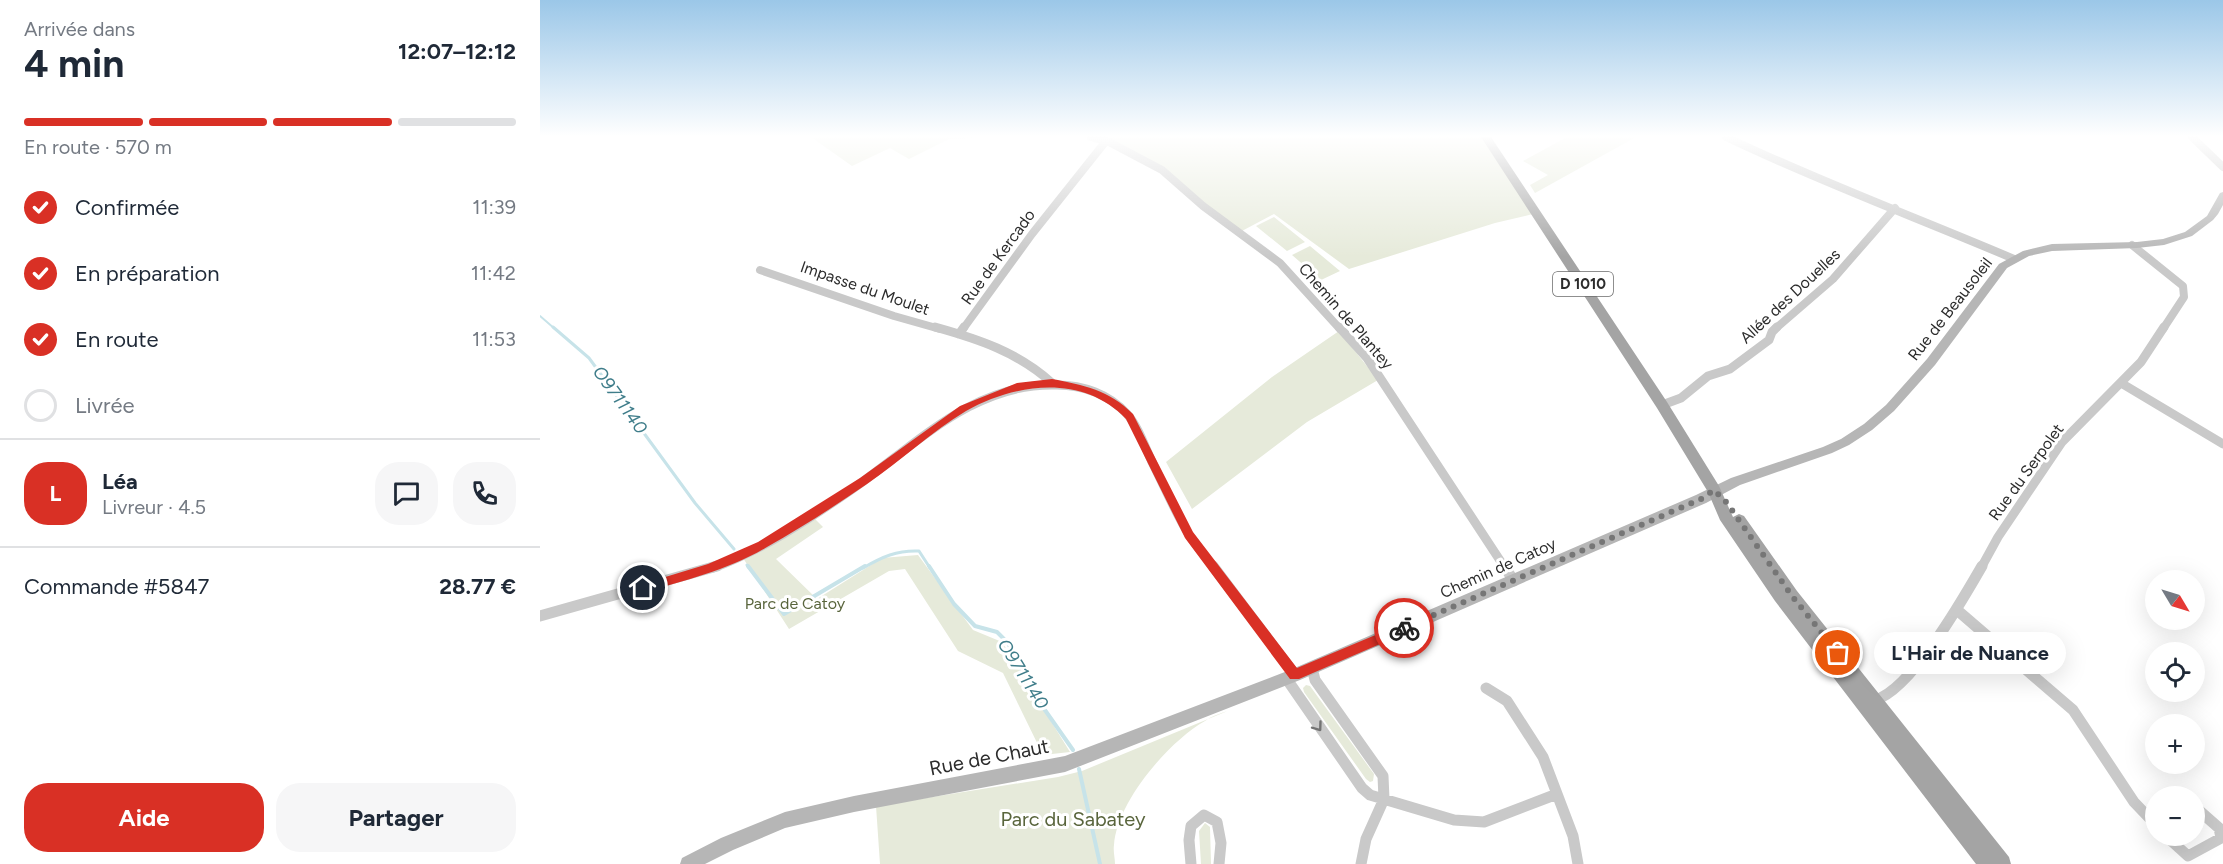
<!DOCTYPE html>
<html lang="fr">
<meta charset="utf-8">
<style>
body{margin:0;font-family:Figtree,sans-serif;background:#f6f6f7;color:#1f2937;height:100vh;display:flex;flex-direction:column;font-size:22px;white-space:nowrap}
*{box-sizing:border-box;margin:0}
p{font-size:20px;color:#747a83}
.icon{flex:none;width:33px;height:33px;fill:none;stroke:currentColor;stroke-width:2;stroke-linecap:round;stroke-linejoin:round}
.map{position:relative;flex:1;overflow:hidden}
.details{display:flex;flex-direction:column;background:#fff;width:540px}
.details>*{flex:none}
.needle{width:39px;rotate:128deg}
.tools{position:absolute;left:1605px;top:570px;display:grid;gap:12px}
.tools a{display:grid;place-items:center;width:60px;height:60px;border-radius:50%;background:#fff;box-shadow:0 6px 24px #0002;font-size:30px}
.pin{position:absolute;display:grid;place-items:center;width:51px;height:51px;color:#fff;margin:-26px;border:3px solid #fff;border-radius:50%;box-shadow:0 2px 6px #0007}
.courier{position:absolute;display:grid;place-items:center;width:60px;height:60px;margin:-30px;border:4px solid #d93025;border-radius:50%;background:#fff;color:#222;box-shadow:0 2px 8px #0007}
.bubble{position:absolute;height:42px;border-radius:21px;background:#fff;box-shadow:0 6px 24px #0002;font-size:20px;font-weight:700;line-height:42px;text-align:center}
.summary em{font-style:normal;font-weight:700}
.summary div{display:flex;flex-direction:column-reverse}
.summary{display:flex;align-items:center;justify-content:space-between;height:102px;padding:0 24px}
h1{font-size:39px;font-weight:700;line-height:45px}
.bar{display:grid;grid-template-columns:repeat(4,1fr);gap:9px 6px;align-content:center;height:72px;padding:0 24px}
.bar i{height:8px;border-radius:4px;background:#e0e1e3}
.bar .current{background:#d93025}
.bar p{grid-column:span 4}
.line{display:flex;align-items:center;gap:15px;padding:0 24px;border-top:2px solid #e0e1e3}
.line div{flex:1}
.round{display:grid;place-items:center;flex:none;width:63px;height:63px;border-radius:24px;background:#f6f6f7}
ol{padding:0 24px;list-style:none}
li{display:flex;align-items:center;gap:18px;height:66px}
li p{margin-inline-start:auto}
li .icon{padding:6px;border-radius:50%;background:#d93025;color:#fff;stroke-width:4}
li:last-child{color:#747a83}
li i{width:33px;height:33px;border:3px solid #e0e1e3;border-radius:50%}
.primary-button{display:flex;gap:12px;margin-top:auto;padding:12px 24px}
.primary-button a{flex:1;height:69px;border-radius:24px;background:#d93025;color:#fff;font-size:24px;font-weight:700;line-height:69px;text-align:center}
.primary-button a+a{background:#f6f6f7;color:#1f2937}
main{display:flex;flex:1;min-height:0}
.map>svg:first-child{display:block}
</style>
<main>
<section class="details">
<div class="summary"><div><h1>4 min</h1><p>Arrivée dans</p></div><em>12:07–12:12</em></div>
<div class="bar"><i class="current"></i><i class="current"></i><i class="current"></i><i></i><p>En route · 570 m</p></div>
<ol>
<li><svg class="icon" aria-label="check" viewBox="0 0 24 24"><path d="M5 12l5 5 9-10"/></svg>Confirmée<p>11:39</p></li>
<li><svg class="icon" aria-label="check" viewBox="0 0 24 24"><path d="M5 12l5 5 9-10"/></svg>En préparation<p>11:42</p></li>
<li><svg class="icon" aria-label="check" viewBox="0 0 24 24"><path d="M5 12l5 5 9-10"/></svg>En route<p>11:53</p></li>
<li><i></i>Livrée</li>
</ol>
<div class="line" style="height:108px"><b class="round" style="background:#d93025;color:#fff">L</b><div><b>Léa</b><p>Livreur · 4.5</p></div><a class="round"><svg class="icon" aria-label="chat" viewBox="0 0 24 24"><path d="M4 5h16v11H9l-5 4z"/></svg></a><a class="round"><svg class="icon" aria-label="phone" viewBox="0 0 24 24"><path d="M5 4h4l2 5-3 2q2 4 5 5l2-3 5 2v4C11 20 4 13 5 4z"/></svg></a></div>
<div class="line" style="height:78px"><div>Commande #5847</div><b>28.77 €</b></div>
<div class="primary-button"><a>Aide</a><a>Partager</a></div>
</section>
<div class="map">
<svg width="1683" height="864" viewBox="0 0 1683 864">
<rect width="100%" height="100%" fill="#fff"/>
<!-- green -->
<path fill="#e6eada" d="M271,137H454L409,139L369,159L350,148L312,166Z
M542,137H942L993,214L955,223L809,269L734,214L700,232C652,194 604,148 542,137Z
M1027,137H1096L995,193L990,185L1008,175L983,161Z
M734,217L765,242L747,251L716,226Z
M770,246L800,271L781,280L752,255Z
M799,331L838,380L767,422L652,509L626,462L732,377Z
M275,519L283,527L236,559L277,599L342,558L378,555L433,630L462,642L530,752L503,755L463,673L418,651L365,569L349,571L249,629L203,558Z
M766,685L770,686L834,774L833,781L830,782L826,779L764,692L763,688Z
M690,710C682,713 672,716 665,721C628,742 577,802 574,845C573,851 575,858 575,864H340L336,806L518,777L542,771Z
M665,823L670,827L671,864H661L659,831Z"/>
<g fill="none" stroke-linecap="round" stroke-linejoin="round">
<!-- stream-far2 -->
<path stroke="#c7e3e9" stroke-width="2" d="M0,316L15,329"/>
<!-- stream-far1 -->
<path stroke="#c7e3e9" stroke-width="3" d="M13,327L49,358L155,503L194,549
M207,565L209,568
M323,568C342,557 357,550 379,551L390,568"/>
<!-- stream -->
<path stroke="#c7e3e9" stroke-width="4" d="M208,566L244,614L325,566
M389,566L414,604L435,626L457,632L468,643L493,693L533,750
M539,769L560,864"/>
<!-- street-far2 -->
<path stroke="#c9c9c9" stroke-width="8" d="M551,137L569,142L622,170L663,206L740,263L800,329
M1186,137C1280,182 1378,218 1474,259
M1652,137L1683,167
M1592,245L1643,286L1644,297L1623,329
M220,270L354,316L400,329
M423,329L492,234L566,141
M1235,329L1293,279L1355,208"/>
<!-- street-far1 -->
<path stroke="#c9c9c9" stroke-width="9" d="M395,327C438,339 478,352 512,383
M799,327L827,358L965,568
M419,334L424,327
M1581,383L1683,444
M1122,405L1141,398L1168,376L1190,369L1229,340L1232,332L1237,327
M173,568C222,550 268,520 311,490C375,446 433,382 517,385C543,385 569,394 587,414C598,426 605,447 612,462C624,486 635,512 649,535C656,546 666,557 674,568
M1441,568L1458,537L1522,442L1601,362L1624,327"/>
<!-- street -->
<path stroke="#c9c9c9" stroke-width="11" d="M673,566L755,675
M964,566L974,581
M1417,610L1533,710L1594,802L1616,825
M0,616L177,566
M772,668L775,680L843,776L844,799L826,839L821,864
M746,678L822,788L830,795L914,820L944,822L1017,794
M946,688L967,701L1003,757L1033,836L1038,864
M1335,700C1371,690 1423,599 1442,566
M1626,836L1648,856L1681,838L1679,828L1654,806
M651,864L649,840L651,826L664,815L677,822L681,843L679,864"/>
<!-- secondary -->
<path fill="#b6b6b6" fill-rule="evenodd" d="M1683,192V205L1678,214L1673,220L1652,236L1624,245L1597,248L1512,251L1489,256L1467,268L1395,365L1354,411L1332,430L1309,445L1292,453L1200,485L1166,503L760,680L525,772L314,812L245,828L193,850L165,864H140L142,858L181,838L245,812L314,796L525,756L750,670L1156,495L1191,478L1283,447L1301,439L1324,424L1346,405L1387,359L1459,264L1483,251L1512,244L1597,242L1623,239L1645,232L1667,216L1680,193Z"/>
<!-- primary -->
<path fill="#a4a4a4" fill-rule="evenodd" d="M941,137H951L1127,402L1179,486L1193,517L1199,514L1204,516L1257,591L1469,857L1471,864H1436L1235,601L1180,520L1168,492L1117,408Z"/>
</g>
<!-- one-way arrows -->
<defs><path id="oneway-chevron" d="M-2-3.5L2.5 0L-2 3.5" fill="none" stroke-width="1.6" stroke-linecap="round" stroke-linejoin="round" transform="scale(1.5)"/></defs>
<use stroke="#737373" href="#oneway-chevron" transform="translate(778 727) rotate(54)"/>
<!-- sky -->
<linearGradient id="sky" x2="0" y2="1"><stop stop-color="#9bc7e8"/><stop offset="0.53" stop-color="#fff"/><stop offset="1" stop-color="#fff" stop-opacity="0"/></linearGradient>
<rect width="1683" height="257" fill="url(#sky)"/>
<!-- route -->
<path fill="#d93025" d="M512,379C544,385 569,390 593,414L653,532L757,668L864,623L870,628L868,632L759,679H750L645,538L586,419C543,374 476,383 426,411C391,432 361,461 327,484C295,506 261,528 227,547C189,570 145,580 103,593L99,591V585L168,564L218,542L320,478L420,406L477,383Z"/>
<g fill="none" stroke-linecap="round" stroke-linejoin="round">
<!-- done -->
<path stroke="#767676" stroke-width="6" stroke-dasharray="0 10.8" d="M864,628L1161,499L1174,490L1187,503L1252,596L1298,653"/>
</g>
<g text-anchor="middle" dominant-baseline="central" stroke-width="6" stroke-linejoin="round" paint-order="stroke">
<!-- shield labels -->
<rect fill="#fff" stroke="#6b6b6b" stroke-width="1.5" x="1013" y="272" width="60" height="24" rx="4.5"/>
<g font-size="15" font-weight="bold" fill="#2c2c2c">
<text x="1043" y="284">D 1010</text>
</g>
<!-- street labels -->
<g font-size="16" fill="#2c2c2c" stroke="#fff">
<text transform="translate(458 257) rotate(-54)">Rue de Kercado</text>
<text transform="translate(325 288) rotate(19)">Impasse du Moulet</text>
<text transform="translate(1250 296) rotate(-43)">Allée des Douelles</text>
<text transform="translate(1410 309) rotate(-52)">Rue de Beausoleil</text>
<text transform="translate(806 316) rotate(49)">Chemin de Plantey</text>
<text transform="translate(1486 472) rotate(-54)">Rue du Serpolet</text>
<text transform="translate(958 568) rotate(-24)">Chemin de Catoy</text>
</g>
<!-- park labels -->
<g font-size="16" fill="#59653c" stroke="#fff">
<text x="255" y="603">Parc de Catoy</text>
</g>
<!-- water labels -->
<g font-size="18" font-style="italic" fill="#3f7d8a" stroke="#fff">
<text transform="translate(80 400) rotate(54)">O9711140</text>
<text transform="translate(483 674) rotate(58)">O9711140</text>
</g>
<!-- near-street labels -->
<g font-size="20" fill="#2c2c2c" stroke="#fff">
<text transform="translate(449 757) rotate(-11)">Rue de Chaut</text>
</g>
<!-- near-park labels -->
<g font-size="20" fill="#59653c" stroke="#fff">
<text x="533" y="819">Parc du Sabatey</text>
</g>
</g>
</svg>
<div class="tools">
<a><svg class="needle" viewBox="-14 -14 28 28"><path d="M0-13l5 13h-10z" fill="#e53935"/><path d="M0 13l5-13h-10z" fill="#747a83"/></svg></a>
<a><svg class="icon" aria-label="locate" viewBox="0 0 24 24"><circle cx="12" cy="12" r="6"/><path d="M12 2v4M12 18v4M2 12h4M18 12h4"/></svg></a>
<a>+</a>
<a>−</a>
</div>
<div class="pin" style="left:1298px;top:653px;background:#ea580c"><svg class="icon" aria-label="bag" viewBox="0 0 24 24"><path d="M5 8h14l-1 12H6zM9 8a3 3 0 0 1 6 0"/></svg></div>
<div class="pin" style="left:103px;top:588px;background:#1f2937"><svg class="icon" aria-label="home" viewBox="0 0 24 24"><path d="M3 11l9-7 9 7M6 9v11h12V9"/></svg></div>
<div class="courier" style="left:864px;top:628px"><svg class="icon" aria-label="bike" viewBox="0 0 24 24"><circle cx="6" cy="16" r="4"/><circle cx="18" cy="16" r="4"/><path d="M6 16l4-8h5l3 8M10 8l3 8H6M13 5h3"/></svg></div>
<div class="bubble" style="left:1334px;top:632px;width:192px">L'Hair de Nuance</div>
</div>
</main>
